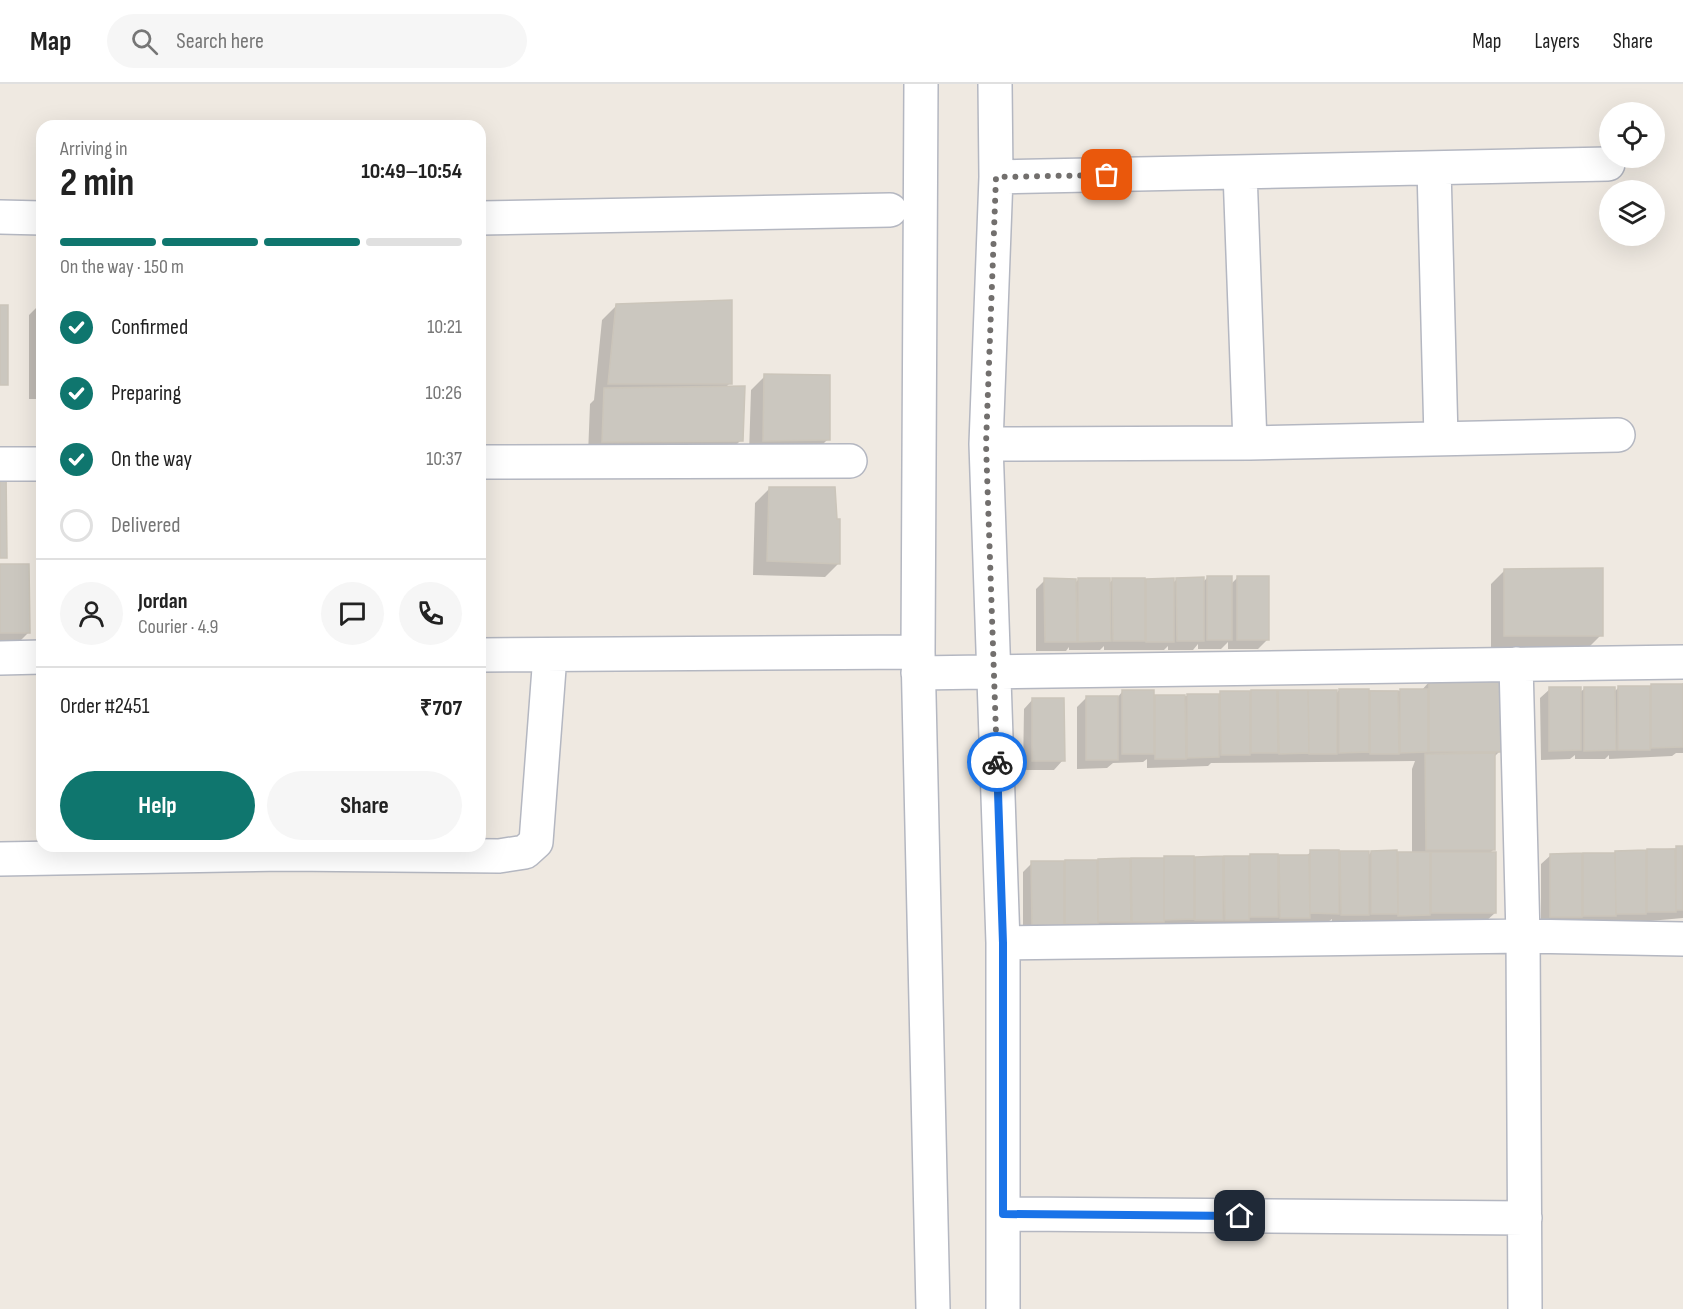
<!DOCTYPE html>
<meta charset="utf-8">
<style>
body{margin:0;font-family:"Sofia Sans Condensed",sans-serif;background:#f6f6f6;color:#222;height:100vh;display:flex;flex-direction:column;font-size:22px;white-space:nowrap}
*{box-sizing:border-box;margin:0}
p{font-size:20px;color:#767676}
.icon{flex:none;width:33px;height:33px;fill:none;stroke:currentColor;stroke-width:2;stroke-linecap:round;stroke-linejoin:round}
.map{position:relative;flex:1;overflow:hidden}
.details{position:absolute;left:36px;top:36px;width:450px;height:732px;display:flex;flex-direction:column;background:#fff;border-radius:18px;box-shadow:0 6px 24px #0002}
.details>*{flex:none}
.buttons{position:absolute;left:1599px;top:18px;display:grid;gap:12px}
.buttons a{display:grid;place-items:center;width:66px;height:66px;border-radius:50%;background:#fff;box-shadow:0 6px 24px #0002;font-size:30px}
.pin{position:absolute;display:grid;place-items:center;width:51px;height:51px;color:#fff;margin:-26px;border-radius:12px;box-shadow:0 3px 9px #0006}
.courier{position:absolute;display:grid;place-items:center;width:60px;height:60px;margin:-30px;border:4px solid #1a73e8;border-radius:50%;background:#fff;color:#222;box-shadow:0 2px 8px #0007}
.overview em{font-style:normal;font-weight:700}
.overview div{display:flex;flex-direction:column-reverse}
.overview{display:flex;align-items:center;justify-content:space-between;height:102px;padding:0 24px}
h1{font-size:39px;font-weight:700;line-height:45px}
.bar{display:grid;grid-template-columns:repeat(4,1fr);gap:9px 6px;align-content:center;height:72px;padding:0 24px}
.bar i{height:8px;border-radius:4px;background:#e0e0e0}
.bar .active{background:#0f766e}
.bar p{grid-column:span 4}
.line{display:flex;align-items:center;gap:15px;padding:0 24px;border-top:2px solid #e0e0e0}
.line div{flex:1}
.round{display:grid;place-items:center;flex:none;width:63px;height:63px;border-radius:32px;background:#f6f6f6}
ol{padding:0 24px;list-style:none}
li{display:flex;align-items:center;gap:18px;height:66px}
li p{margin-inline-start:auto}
li .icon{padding:6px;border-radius:50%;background:#0f766e;color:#fff;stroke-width:4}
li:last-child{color:#767676}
li i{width:33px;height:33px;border:3px solid #e0e0e0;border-radius:50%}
.action{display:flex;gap:12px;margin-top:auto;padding:12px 24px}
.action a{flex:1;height:69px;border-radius:36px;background:#0f766e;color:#fff;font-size:24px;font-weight:700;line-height:69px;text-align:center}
.action a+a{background:#f6f6f6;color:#222}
header{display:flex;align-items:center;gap:36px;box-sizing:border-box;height:84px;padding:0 30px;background:#fff;border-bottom:2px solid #e0e0e0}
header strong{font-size:28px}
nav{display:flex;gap:33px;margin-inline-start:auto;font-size:21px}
.search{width:420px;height:54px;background:#f6f6f6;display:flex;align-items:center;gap:15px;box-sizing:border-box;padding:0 21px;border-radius:33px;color:#767676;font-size:22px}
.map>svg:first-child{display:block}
</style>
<header>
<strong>Map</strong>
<div class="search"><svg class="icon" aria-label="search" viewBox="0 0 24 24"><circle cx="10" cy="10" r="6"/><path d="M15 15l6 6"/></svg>Search here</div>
<nav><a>Map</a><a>Layers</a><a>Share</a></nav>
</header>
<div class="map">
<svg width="1683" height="1225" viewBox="0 0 1683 1225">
<rect width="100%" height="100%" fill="#efe9e1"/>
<!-- shadow -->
<path fill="#0003" d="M42,218V315H29V231Z
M617,221L730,299L725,304L741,356L727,370L588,371L590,320L594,316L602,236Z
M765,292L828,355L814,369L749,370L751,306Z
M769,405L839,479L825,493L753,491L755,419Z
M0,482L28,549L19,558H0Z
M1505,486L1601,551L1587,565L1491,566V500Z
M1207,494L1230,501L1237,494L1268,555L1258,565H1228V558L1221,565H1198V560L1193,566H1168V562L1164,566H1104V562L1100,566H1069V563L1066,567H1036V505L1045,496L1075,499L1078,496L1109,500L1113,495L1173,496V499L1177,495L1202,499Z
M1429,598L1500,667L1493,674L1494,765L1490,769L1495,829L1485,838H1362V836L1359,839H1332V835L1328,838H1303L1299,843H1271V838L1267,842L1023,850V788L1032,779L1221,774V778L1225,774H1247L1250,771L1276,776L1280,772H1306L1311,768L1337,773L1341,769L1368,772L1371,768H1412V685L1415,677L1211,679L1208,682L1147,684V675L1143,678L1113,679L1107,684L1077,685V623L1086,614H1117L1122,608L1152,616L1156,613L1218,611L1221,609L1336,608V610L1339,606L1421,607Z
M1683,599V669H1676L1672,672L1609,675V671L1605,675H1575V671L1570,675L1541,676L1540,614L1550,605L1579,609L1584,605L1614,608L1618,604L1680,602Z
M1033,615L1063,676L1054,686H1023L1024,625Z
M42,685V761H40V688Z
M1683,764V834L1605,841H1541V780L1551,771L1644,768V770L1648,766Z"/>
<!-- building -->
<path fill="#cbc7bf" stroke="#cbc5ba" stroke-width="1.5" d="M732,216V300H608L616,220Z
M0,221H8V301H0Z
M764,290L830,291V356L763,357Z
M745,302L743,357L602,358L604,304Z
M6,386L7,474H0V387Z
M769,403H835L837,435H840V480L767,477Z
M0,480H29L30,549H0Z
M1603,484V552H1504V485Z
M1207,492H1232V556H1207Z
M1237,492H1269V556H1237Z
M1204,493V557H1177L1176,494Z
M1044,494L1076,495L1077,558H1045Z
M1078,494H1110L1111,557L1078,558Z
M1112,494H1145V557H1113Z
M1174,494V558H1146V495Z
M1501,596V668H1429V597Z
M1651,600H1683V663L1651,664Z
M1618,602H1650V666H1618Z
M1549,603H1581V666L1549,667Z
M1584,603H1615L1616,666L1584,667Z
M1339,605H1369V668L1339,669Z
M1400,605H1428V668L1400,669Z
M1122,606H1154V670H1122Z
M1251,606H1277L1278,669H1251Z
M1278,606H1308L1309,669L1279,670Z
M1308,606H1337V670H1309Z
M1220,607H1250V671H1221Z
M1370,607H1398L1399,670H1370Z
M1187,610H1219V673L1187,674Z
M1155,611H1185L1186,675H1155Z
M1086,612H1118V676H1086Z
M1032,614H1064L1065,677H1032Z
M1495,669V766H1426L1425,670Z
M1676,762H1683V826H1676Z
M1647,765H1675L1676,828H1647Z
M1310,766H1339V830L1310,829Z
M1397,766L1398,830H1371V767Z
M1646,766V830H1616L1615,767Z
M1340,767H1369V831H1341Z
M1398,768H1430V831L1398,832Z
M1431,768H1496V829H1431Z
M1582,769V833H1550V770Z
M1583,769H1615L1616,832H1583Z
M1250,770H1278V833H1250Z
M1279,771H1309L1310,834H1280Z
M1164,772H1194V835L1164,836Z
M1223,772V836H1195V773Z
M1224,772H1249V836H1225Z
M1130,774L1131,838H1098V775Z
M1131,774H1164V838H1132Z
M1065,776H1097L1098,840H1065Z
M1031,777H1064V841H1032Z"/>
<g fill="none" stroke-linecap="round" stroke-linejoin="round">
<!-- street casing -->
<g stroke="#b4b7c1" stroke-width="36">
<path id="street" d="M921,0L918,568L933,1225
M995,0L996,93L986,360L1003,859V1225
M1434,84L1441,354
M1240,88L1250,359
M996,93L1608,80
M0,133L42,134
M480,134L890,126
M986,360L1250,359L1618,351
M480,378L850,377
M0,380H42
M480,571L918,568
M0,574L42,573
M1516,580L1523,852L1525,1225
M918,589L1683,578
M0,775L285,770L499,772L525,768L536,758L550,571
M1003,859L1523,852L1683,855
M1003,1130L1525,1134"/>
</g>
<!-- street -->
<use href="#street" stroke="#fff" stroke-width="33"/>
</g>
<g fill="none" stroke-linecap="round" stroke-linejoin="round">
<!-- done -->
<path stroke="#726f6d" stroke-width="6" stroke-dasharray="0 10.8" d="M997,678L986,360L996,93L1107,91"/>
<!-- route -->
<path stroke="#1a73e8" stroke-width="8" d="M997,678L1003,859V1130L1240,1132"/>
</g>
</svg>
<div class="buttons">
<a><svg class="icon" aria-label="locate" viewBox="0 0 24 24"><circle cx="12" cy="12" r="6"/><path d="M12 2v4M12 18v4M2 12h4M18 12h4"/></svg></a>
<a><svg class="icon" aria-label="layers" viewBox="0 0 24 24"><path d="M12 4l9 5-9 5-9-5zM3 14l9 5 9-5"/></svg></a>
</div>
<div class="pin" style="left:1107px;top:91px;background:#ea580c"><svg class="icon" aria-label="bag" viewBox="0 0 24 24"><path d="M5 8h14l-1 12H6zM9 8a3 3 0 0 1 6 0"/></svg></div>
<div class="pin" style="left:1240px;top:1132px;background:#1f2937"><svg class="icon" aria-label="home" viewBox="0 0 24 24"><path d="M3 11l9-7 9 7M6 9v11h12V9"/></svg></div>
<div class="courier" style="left:997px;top:678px"><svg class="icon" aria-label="bike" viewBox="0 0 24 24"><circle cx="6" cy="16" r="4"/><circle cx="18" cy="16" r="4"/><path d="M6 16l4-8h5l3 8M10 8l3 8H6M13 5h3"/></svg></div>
<section class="details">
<div class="overview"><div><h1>2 min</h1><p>Arriving in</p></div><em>10:49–10:54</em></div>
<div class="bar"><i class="active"></i><i class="active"></i><i class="active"></i><i></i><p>On the way · 150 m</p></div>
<ol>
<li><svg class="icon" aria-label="check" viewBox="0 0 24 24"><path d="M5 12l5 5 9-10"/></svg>Confirmed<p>10:21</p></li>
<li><svg class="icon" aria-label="check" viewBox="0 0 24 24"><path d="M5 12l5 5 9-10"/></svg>Preparing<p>10:26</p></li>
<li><svg class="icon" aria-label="check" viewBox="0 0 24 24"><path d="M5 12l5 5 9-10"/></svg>On the way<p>10:37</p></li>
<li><i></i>Delivered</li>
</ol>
<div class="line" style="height:108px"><a class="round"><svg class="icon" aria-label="person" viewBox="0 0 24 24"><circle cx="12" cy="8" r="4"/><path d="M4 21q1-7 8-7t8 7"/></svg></a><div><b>Jordan</b><p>Courier · 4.9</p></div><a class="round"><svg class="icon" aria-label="chat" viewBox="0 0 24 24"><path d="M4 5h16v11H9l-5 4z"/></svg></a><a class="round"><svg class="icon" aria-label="phone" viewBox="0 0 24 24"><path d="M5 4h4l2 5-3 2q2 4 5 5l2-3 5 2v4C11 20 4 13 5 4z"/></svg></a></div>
<div class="line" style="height:78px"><div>Order #2451</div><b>₹707</b></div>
<div class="action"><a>Help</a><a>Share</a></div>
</section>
</div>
